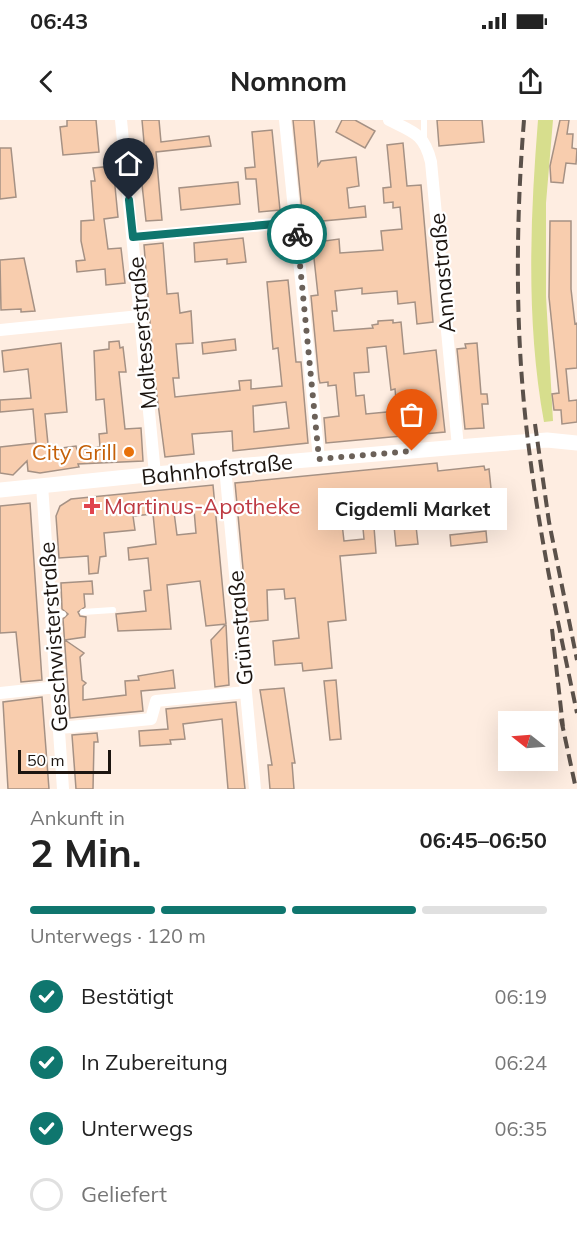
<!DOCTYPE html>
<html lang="de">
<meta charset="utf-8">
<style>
body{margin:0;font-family:Mulish,sans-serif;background:#f2f2f2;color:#222;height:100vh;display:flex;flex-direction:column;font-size:22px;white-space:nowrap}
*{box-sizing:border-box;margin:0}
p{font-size:20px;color:#767676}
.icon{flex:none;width:33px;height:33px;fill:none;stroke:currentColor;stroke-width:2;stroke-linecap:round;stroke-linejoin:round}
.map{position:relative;height:669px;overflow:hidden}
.details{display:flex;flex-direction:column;background:#fff;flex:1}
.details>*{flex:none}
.needle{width:39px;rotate:287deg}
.fabs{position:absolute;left:498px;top:591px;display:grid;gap:12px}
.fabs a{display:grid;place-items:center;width:60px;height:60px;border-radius:0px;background:#fff;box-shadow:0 6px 24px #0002;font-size:30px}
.scale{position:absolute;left:18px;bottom:15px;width:93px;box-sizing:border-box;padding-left:6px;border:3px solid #1c1510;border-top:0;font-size:16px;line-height:21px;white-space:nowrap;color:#1c1510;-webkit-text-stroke:4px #fff;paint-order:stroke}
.pin{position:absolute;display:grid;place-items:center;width:51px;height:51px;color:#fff;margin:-62px -26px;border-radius:50% 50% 50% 0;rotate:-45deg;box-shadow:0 0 6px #0007}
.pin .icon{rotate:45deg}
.courier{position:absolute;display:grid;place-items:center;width:60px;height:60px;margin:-30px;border:4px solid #0f766e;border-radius:50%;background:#fff;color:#222;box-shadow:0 2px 8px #0007}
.bubble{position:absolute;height:42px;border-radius:0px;background:#fff;box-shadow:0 6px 24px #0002;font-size:20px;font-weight:700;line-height:42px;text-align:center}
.summary em{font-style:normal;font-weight:700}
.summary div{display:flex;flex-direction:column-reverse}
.summary{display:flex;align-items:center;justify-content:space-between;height:102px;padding:0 30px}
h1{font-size:39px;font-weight:700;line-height:45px}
.bar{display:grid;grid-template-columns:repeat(4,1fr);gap:9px 6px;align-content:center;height:72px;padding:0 30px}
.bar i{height:8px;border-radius:4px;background:#e0e0e0}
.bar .current{background:#0f766e}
.bar p{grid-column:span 4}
ol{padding:0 30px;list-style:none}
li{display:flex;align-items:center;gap:18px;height:66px}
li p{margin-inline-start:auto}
li .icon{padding:6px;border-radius:50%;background:#0f766e;color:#fff;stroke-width:4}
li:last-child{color:#767676}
li i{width:33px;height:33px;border:3px solid #e0e0e0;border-radius:50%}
.status{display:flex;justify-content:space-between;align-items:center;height:42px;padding:0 30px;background:#fff;direction:ltr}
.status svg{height:16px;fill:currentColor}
header{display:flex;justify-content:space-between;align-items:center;height:78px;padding:0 30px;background:#fff;font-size:27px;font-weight:700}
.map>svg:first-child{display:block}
</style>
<div class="status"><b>06:43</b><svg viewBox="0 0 49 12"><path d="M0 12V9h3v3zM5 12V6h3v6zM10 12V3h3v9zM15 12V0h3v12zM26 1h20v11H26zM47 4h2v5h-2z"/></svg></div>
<header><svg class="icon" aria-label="back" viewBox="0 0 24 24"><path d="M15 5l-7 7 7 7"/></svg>Nomnom<svg class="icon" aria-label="share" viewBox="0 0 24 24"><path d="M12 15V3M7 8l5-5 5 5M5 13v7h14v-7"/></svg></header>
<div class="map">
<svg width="577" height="669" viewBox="0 0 577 669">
<rect width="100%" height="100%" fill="#feede1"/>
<!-- green -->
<path fill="#d7de8d" d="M538,0H553L546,83V176L553,301L544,302C526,203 530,100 538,0Z"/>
<!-- building -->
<path fill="#f8cdae" stroke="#a59184" stroke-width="1.5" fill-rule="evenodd" d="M67,0H96L99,32L63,35L60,7L67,6Z
M142,0H159L161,22L209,16L211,26L156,32L162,100L146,101L140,46L146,45Z
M293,0H314L318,46L321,41L356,37L359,66L347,68L349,88L365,86L366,97L323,101L325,121L339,119L340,133L383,130L381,111L402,109L400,87L393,88V82L384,83L383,68L391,67L387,25L403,23L407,66L421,65L433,202L417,204L415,182L398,184L397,171L362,174V168L335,171L337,191H332L334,211L373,208L372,205L378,204V201L393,200V203L401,202L404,234L436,230L445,312L326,323L324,298L339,296L336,265L328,266V262L320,263L319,259L311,176L318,175L311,111L304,112ZM386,226L391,270L395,269L397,291L366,294L364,275L356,276L354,253L369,252L367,228Z
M342,0H355L375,11L365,28L336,12Z
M437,0H482L484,22L439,26Z
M560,0H569L567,14H573L572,28L577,29L576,44L566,43L563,63L551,62L550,46Z
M272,10L280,90L259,92L256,59H246L245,48L255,47L252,12Z
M0,28H11L16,77L0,79Z
M113,46L118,97L104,99L108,129L121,128L125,163L106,165L105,149L77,152L76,141L85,140L81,121V101L94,100L91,61H95L93,48Z
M238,62L240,84L181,90L179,68Z
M550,101H571V169L575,204L577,203V248L566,249L569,281L577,280V302L562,304L561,290H554L552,274L559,273L549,177Z
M243,118L246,142L227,144V139L195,142L194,123Z
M163,123L167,174L178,173L180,193L191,191L193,223L176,224L179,258H173L175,277L240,270L239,261L251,260V269L282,266L278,228L273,229L267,162L288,160L296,242H301L308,323L233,331L232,311L192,314L194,334L165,337L154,253L144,125ZM286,282L289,308L254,312L253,286Z
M24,138L35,191L21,192V189L1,190L0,140Z
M235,219L236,230L203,234L202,223Z
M119,221L120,228L123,227L126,252H119L125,309L141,308L143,341L78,344L79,347L40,353L28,351L27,341L13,355L0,353V327L36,323L33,289L0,292V280L31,278L28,249L4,252L2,231L61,223L67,292L45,294L48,324L53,326L54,329L76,326L77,330L100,327L99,314L107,313L104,279L96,280L94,231L109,229V222Z
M477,223L481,274H487L488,284H482L484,308L465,309L457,229L466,228L465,224Z
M437,343L438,351L484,346L485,350L489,349L493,388L452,392L449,370L428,372L430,400L429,404L416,406L418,424L396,426L394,406L374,407L376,433L340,436L346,500L328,502L332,548L303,551L302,543L275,545L273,521L299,518L295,478L285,479L284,469L267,470L268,500L248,502L235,363ZM405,370L407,390L382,392L381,373ZM360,376L364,419L344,421L339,377Z
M213,365L226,504L206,506L200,461L167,465L171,509L118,511L116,494L146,491L144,471L151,470L148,438L129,440L128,428L156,424L153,394L133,396L135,410L104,413L106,436L100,437L98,453L89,454L88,436L59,438L56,396L60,386L71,379ZM194,390L196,413L177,415L174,392Z
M30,383L42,560L21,562L16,512L0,513V386Z
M486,411L487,422L451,426L450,415Z
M92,461L93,474H84L85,487L78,492L80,496L86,497L85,517L65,520L84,533L80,537L82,560L86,563L83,566V580L126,575L125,561L139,560L138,556L173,550L175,568L141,571L143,591L70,598L63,499L68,494L62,489L61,463Z
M226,504L229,565L215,567L211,520Z
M336,560L341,619L330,620L324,561Z
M284,568L294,637L295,643H292L294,669H270L268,645H272L260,570Z
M42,577L49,669H8L3,582Z
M236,582L245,669H228L222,599L183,604L185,619L170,620L171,624L140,626L139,611L168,609L166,589Z
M97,613L98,622H94L93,669H76L72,615Z"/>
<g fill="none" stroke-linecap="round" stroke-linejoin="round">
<!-- service -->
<path stroke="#fff" stroke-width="6" d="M424,0V20
M83,492L113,490
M52,495L63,494"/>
<!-- minor -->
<path stroke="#fff" stroke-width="12" d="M121,0L155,354
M285,0L319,339
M389,0C413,12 424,13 431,42L458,327
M133,117L296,102
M0,210L140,196
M225,347L255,669
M42,365L63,669
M0,573L57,567
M60,608L151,599L156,581L246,572"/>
<!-- tertiary -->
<path stroke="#fff" stroke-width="15" d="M0,370L225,347L470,326L547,320L577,323"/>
<!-- rail -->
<path stroke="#5b514a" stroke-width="4" stroke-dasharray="12 6" stroke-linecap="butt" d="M524,0C515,112 515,225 530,337C541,423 559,508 577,593
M535,304L549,402L577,540
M552,509L563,607
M561,599L576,669"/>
</g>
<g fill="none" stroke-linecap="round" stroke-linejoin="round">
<!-- done -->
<path stroke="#6b6159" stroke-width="6" stroke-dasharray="0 10.8" d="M297,114L319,339L412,331"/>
<!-- route -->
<path stroke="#0f766e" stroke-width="8" d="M129,80L133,117L296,102L297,114"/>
</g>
<!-- markers -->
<circle fill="#e8710a" stroke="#fff" stroke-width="2" cx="129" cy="332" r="6"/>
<path fill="#e0444e" stroke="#fff" stroke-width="2" d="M89 377h6v6h6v6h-6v6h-6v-6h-6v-6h6z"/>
<g text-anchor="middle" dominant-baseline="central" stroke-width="4.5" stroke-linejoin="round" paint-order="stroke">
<!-- street labels -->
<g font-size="22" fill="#1c1510" stroke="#fff">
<text transform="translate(442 153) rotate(-95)">Annastraße</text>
<text transform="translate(142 213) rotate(-95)">Malteserstraße</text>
<text transform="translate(217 349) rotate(-6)">Bahnhofstraße</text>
<text transform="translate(240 508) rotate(-95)">Grünstraße</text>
<text transform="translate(53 517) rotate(-94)">Geschwisterstraße</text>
</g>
<!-- food labels -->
<g font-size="22" fill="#c56008" stroke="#fff" text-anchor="end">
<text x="117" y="332">City Grill</text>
</g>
<!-- health labels -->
<g font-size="22" fill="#be3a42" stroke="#fff" text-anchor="start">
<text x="104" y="386">Martinus-Apotheke</text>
</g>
</g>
</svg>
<div class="fabs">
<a><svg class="needle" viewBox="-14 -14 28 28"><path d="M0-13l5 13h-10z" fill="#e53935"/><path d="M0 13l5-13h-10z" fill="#767676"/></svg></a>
</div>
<div class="scale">50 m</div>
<div class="pin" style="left:412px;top:331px;background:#ea580c"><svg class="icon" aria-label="bag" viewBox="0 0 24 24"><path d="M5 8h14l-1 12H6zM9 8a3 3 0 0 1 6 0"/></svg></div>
<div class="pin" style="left:129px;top:80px;background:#1f2937"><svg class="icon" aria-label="home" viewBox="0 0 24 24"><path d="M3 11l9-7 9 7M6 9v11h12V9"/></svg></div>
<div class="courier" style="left:297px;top:114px"><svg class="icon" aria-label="bike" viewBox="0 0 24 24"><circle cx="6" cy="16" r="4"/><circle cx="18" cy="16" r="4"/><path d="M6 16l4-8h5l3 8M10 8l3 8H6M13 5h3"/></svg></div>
<div class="bubble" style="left:318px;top:368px;width:189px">Cigdemli Market</div>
</div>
<section class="details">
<div class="summary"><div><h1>2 Min.</h1><p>Ankunft in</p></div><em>06:45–06:50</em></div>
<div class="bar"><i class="current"></i><i class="current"></i><i class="current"></i><i></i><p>Unterwegs · 120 m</p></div>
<ol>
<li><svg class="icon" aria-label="check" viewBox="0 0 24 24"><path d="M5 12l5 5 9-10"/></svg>Bestätigt<p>06:19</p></li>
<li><svg class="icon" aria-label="check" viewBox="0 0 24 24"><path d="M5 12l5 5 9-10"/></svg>In Zubereitung<p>06:24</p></li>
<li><svg class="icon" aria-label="check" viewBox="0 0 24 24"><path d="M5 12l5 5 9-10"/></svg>Unterwegs<p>06:35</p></li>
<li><i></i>Geliefert</li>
</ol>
</section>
